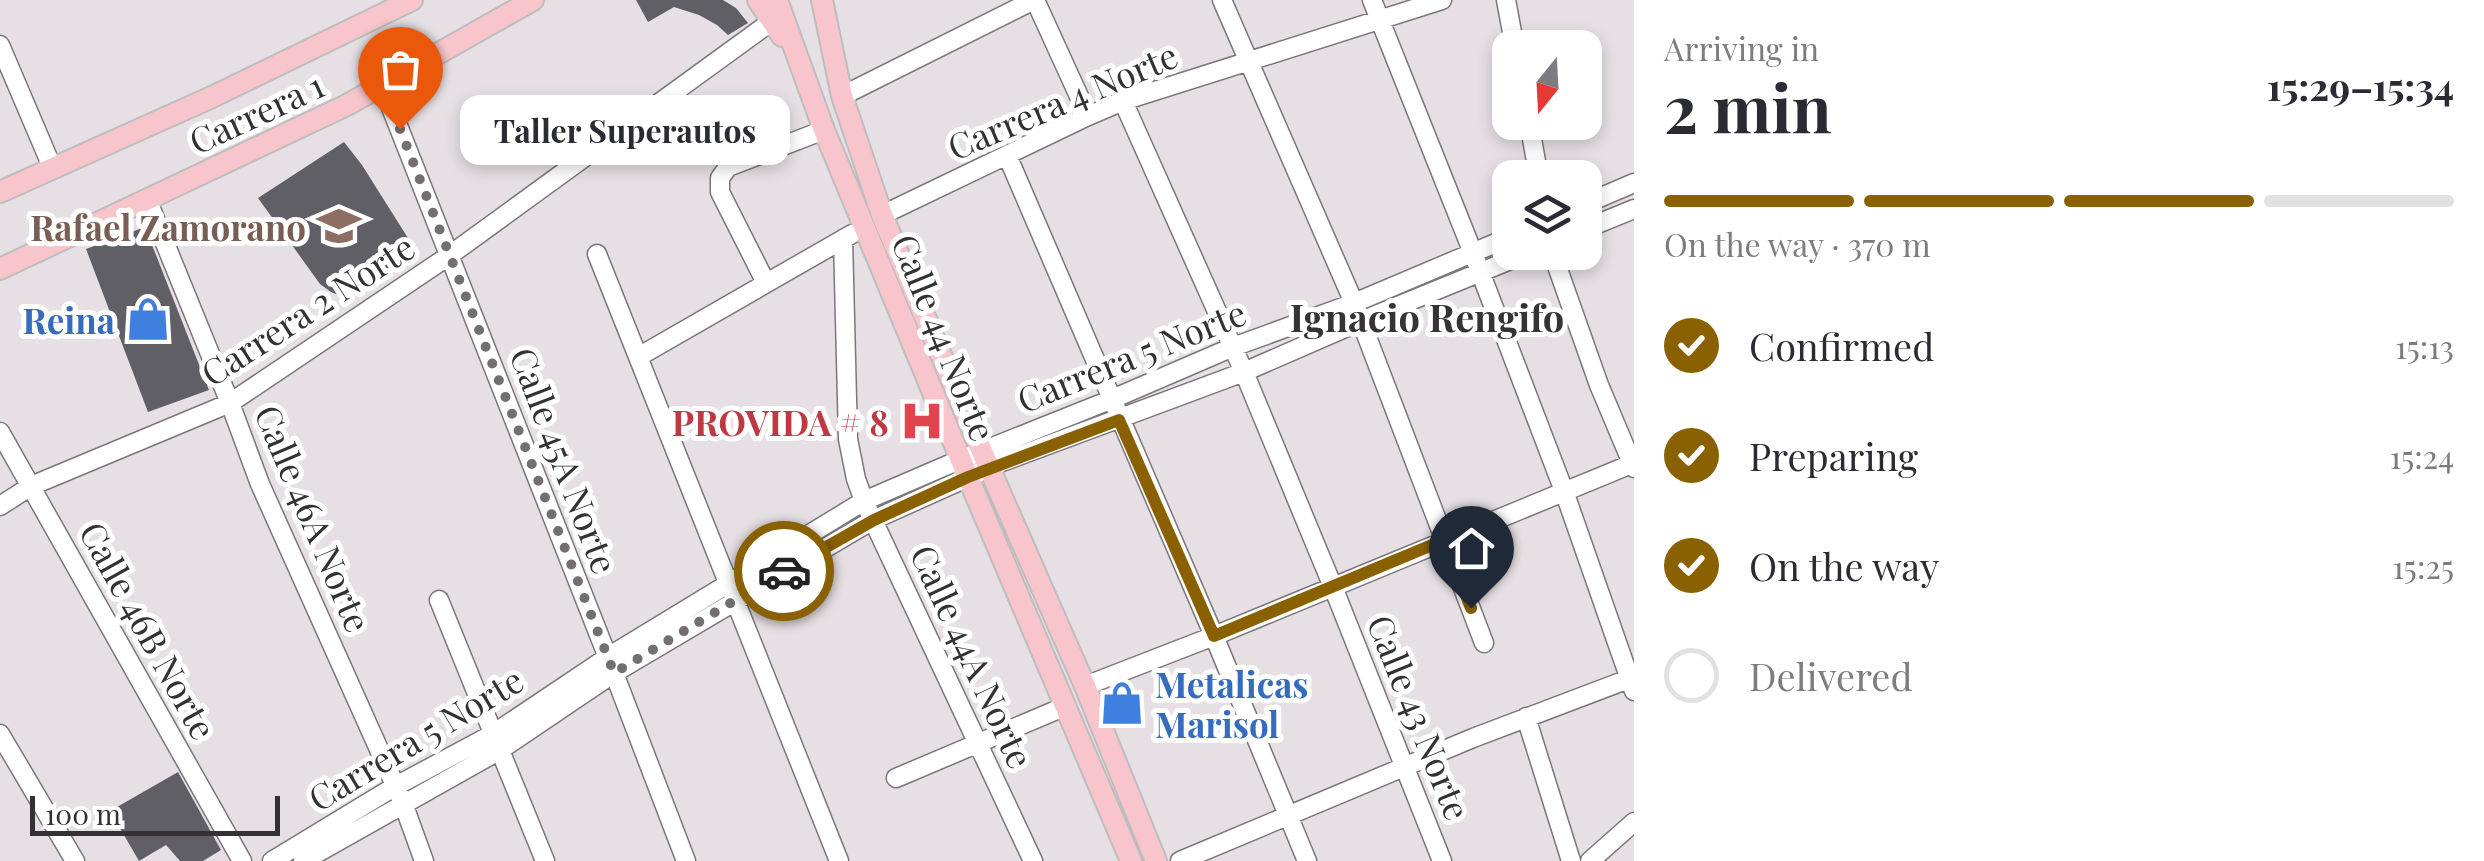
<!DOCTYPE html>
<meta charset="utf-8">
<style>
body{margin:0;font-family:"Playfair Display",serif;background:#f2f2f3;color:#2b2b33;height:100vh;display:flex;flex-direction:column;font-size:38px;white-space:nowrap}
*{box-sizing:border-box;margin:0}
p{font-size:32px;color:#7c7c81}
.icon{flex:none;width:55px;height:55px;fill:none;stroke:currentColor;stroke-width:2;stroke-linecap:round;stroke-linejoin:round}
.map{position:relative;flex:1;overflow:hidden}
.sheet{display:flex;flex-direction:column;background:#fff;width:850px}
.sheet>*{flex:none}
.needle{width:65px;rotate:198deg}
.buttons{position:absolute;left:1492px;top:30px;display:grid;gap:20px}
.buttons a{display:grid;place-items:center;width:110px;height:110px;border-radius:20px;background:#fff;box-shadow:0 5px 15px #0003;font-size:50px}
.scale{position:absolute;left:30px;bottom:25px;width:250px;box-sizing:border-box;padding-left:10px;border:5px solid #333133;border-top:0;font-size:28px;line-height:35px;white-space:nowrap;color:#333133;-webkit-text-stroke:8px #fff;paint-order:stroke}
.pin{position:absolute;display:grid;place-items:center;width:85px;height:85px;color:#fff;margin:-102px -42px;border-radius:50% 50% 50% 0;rotate:-45deg;box-shadow:0 0 10px #0007}
.pin .icon{rotate:45deg}
.courier{position:absolute;display:grid;place-items:center;width:100px;height:100px;margin:-50px;border:8px solid #896100;border-radius:50%;background:#fff;color:#222;box-shadow:0 2px 12px #0007}
.bubble{position:absolute;height:70px;border-radius:20px;background:#fff;box-shadow:0 5px 15px #0003;font-size:32px;font-weight:700;line-height:70px;text-align:center}
.head em{font-style:normal;font-weight:700}
.head div{display:flex;flex-direction:column-reverse}
.head{display:flex;align-items:center;justify-content:space-between;height:170px;padding:0 30px}
h1{font-size:65px;font-weight:700;line-height:75px}
.bar{display:grid;grid-template-columns:repeat(4,1fr);gap:15px 10px;align-content:center;height:120px;padding:0 30px}
.bar i{height:12px;border-radius:8px;background:#e1e1e2}
.bar .active{background:#896100}
.bar p{grid-column:span 4}
ol{padding:0 30px;list-style:none}
li{display:flex;align-items:center;gap:30px;height:110px}
li p{margin-inline-start:auto}
li .icon{padding:10px;border-radius:50%;background:#896100;color:#fff;stroke-width:4}
li:last-child{color:#7c7c81}
li i{width:55px;height:55px;border:5px solid #e1e1e2;border-radius:50%}
main{display:flex;flex:1;min-height:0}
.map>svg:first-child{display:block}
</style>
<main>
<div class="map">
<svg width="1634" height="861" viewBox="0 0 1634 861">
<rect width="100%" height="100%" fill="#e6e0e5"/>
<!-- building -->
<path fill="#605f65" d="M636,0H723L736,8L748,23L728,35L717,25L699,15L674,7L648,22Z
M344,142L362,165L418,254L349,299L331,292L320,284L258,198Z
M145,227L209,390L148,412L86,249Z
M178,772L221,850L203,861H180L166,845L139,861L110,811Z"/>
<g fill="none" stroke-linecap="round" stroke-linejoin="round">
<!-- minor casing -->
<g stroke="#7b767b" stroke-width="21">
<path id="minor" d="M1035,0L1088,116
M1222,0L1354,303L1484,643
M1372,0L1473,253L1564,491L1634,691
M1506,0L1515,48
M0,45L52,167
M382,85L614,673L686,861
M842,96L1034,0
M1123,101L1244,372L1333,587L1442,861
M1529,122L1539,178
M1007,155L1214,636L1307,861
M147,199L230,403L260,484L403,803L424,861
M1585,204L1634,183
M882,215L1088,116L1123,101L1442,0
M1585,229L1634,209
M843,239L848,439L856,479L864,501L1033,861
M1552,252L1599,385L1634,468
M597,254L839,861
M766,283L720,192V178L728,167L824,130
M638,357L852,234
M0,432L242,861
M0,506L31,486L230,403L450,255L772,21
M439,600L545,861
M1085,686L1214,636L1634,463
M1526,717L1571,861
M0,734L75,861
M896,778L1066,706
M272,861L394,787L493,734L608,657L864,501L950,464L1110,400L1233,347L1354,303L1510,237
M303,861L500,750L614,673L873,520L1002,462L1244,372L1361,321L1530,252
M1180,861L1473,738L1634,677
M1590,861L1634,822"/>
</g>
<!-- major casing -->
<g stroke="#bebdbe" stroke-width="24">
<path id="major" d="M758,0L782,36
M777,0L824,130L973,489L1131,861
M822,0L842,96L882,215L977,440L1085,686L1156,861
M0,192L212,97L412,0
M0,269L347,105L533,0"/>
</g>
<!-- minor -->
<use href="#minor" stroke="#fff" stroke-width="18"/>
<!-- major -->
<use href="#major" stroke="#f9c5cd" stroke-width="20"/>
</g>
<g fill="none" stroke-linecap="round" stroke-linejoin="round">
<!-- done -->
<path stroke="#726e71" stroke-width="10" stroke-dasharray="0 18" d="M400,129L614,673L784,571"/>
<!-- route -->
<path stroke="#896100" stroke-width="12" d="M784,571L874,520L968,477L1119,420L1214,636L1444,540L1471,608"/>
</g>
<!-- icons -->
<defs>
<g id="school-bare" transform="scale(3.45)"><path d="M0-5L7-2L0 1L-7-2ZM-4 1L0 2.5L4 1V4Q0 6-4 4Z" fill="#8d6e63" stroke="#fff" stroke-width="2.5" paint-order="stroke"/></g>
<g id="shop-bare" transform="scale(3.45)"><path d="M-5-2.5h2.3a2.7 3.5 0 0 1 5.4 0H5L5.5 6h-11ZM-1.5-2.5h3a1.5 2.3 0 0 0-3 0Z" fill="#3f7fe0" stroke="#fff" stroke-width="2.5" paint-order="stroke"/></g>
<g id="hospital-bare" transform="scale(3.45)"><path d="M-5-5h3v3.5h4V-5h3V5h-3V1.5h-4V5h-3Z" fill="#e0444e" stroke="#fff" stroke-width="2.5" paint-order="stroke"/></g>
</defs>
<g fill-rule="evenodd">
<use href="#school-bare" x="339" y="226"/>
<use href="#shop-bare" x="148" y="319"/>
<use href="#hospital-bare" x="922" y="421"/>
<use href="#shop-bare" x="1122" y="703"/>
</g>
<g text-anchor="middle" dominant-baseline="central" stroke-width="10" stroke-linejoin="round" paint-order="stroke">
<!-- street labels -->
<g font-size="35" fill="#333133" stroke="#fff">
<text transform="translate(1062 100) rotate(-23)">Carrera 4 Norte</text>
<text transform="translate(256 112) rotate(-25)">Carrera 1</text>
<text transform="translate(307 309) rotate(-33)">Carrera 2 Norte</text>
<text transform="translate(945 337) rotate(68)">Calle 44 Norte</text>
<text transform="translate(1131 355) rotate(-22)">Carrera 5 Norte</text>
<text transform="translate(565 460) rotate(69)">Calle 45A Norte</text>
<text transform="translate(314 518) rotate(67)">Calle 46A Norte</text>
<text transform="translate(149 630) rotate(61)">Calle 46B Norte</text>
<text transform="translate(973 656) rotate(65)">Calle 44A Norte</text>
<text transform="translate(1420 717) rotate(68)">Calle 43 Norte</text>
<text transform="translate(415 738) rotate(-31)">Carrera 5 Norte</text>
</g>
<!-- education labels -->
<g font-size="35" font-weight="bold" fill="#785e54" stroke="#fff" text-anchor="end">
<text x="306" y="226">Rafael Zamorano</text>
</g>
<!-- shop labels -->
<g font-size="35" font-weight="bold" fill="#366cbe" stroke="#fff" text-anchor="end">
<text x="115" y="319">Reina</text>
<text x="1155" y="683" text-anchor="start">Metalicas<tspan x="1155" dy="40">Marisol</tspan></text>
</g>
<!-- health labels -->
<g font-size="35" font-weight="bold" fill="#be3a42" stroke="#fff" text-anchor="end">
<text x="889" y="421">PROVIDA # 8</text>
</g>
<!-- neighbourhood labels -->
<g font-size="38" font-weight="bold" fill="#373236" stroke="#fff">
<text x="1427" y="316">Ignacio Rengifo</text>
</g>
</g>
</svg>
<div class="buttons">
<a><svg class="needle" viewBox="-14 -14 28 28"><path d="M0-13l5 13h-10z" fill="#e53935"/><path d="M0 13l5-13h-10z" fill="#7c7c81"/></svg></a>
<a><svg class="icon" aria-label="layers" viewBox="0 0 24 24"><path d="M12 4l9 5-9 5-9-5zM3 14l9 5 9-5"/></svg></a>
</div>
<div class="scale">100 m</div>
<div class="pin" style="left:400px;top:129px;background:#ea580c"><svg class="icon" aria-label="bag" viewBox="0 0 24 24"><path d="M5 8h14l-1 12H6zM9 8a3 3 0 0 1 6 0"/></svg></div>
<div class="pin" style="left:1471px;top:608px;background:#1f2937"><svg class="icon" aria-label="home" viewBox="0 0 24 24"><path d="M3 11l9-7 9 7M6 9v11h12V9"/></svg></div>
<div class="courier" style="left:784px;top:571px"><svg class="icon" aria-label="car" viewBox="0 0 24 24"><path d="M5 17H2v-5l4-1 3-4h7l3 4 3 1v5h-3M9 17h6M6 11h13"/><circle cx="7" cy="17" r="2"/><circle cx="17" cy="17" r="2"/></svg></div>
<div class="bubble" style="left:460px;top:95px;width:330px">Taller Superautos</div>
</div>
<section class="sheet">
<div class="head"><div><h1>2 min</h1><p>Arriving in</p></div><em>15:29–15:34</em></div>
<div class="bar"><i class="active"></i><i class="active"></i><i class="active"></i><i></i><p>On the way · 370 m</p></div>
<ol>
<li><svg class="icon" aria-label="check" viewBox="0 0 24 24"><path d="M5 12l5 5 9-10"/></svg>Confirmed<p>15:13</p></li>
<li><svg class="icon" aria-label="check" viewBox="0 0 24 24"><path d="M5 12l5 5 9-10"/></svg>Preparing<p>15:24</p></li>
<li><svg class="icon" aria-label="check" viewBox="0 0 24 24"><path d="M5 12l5 5 9-10"/></svg>On the way<p>15:25</p></li>
<li><i></i>Delivered</li>
</ol>
</section>
</main>
